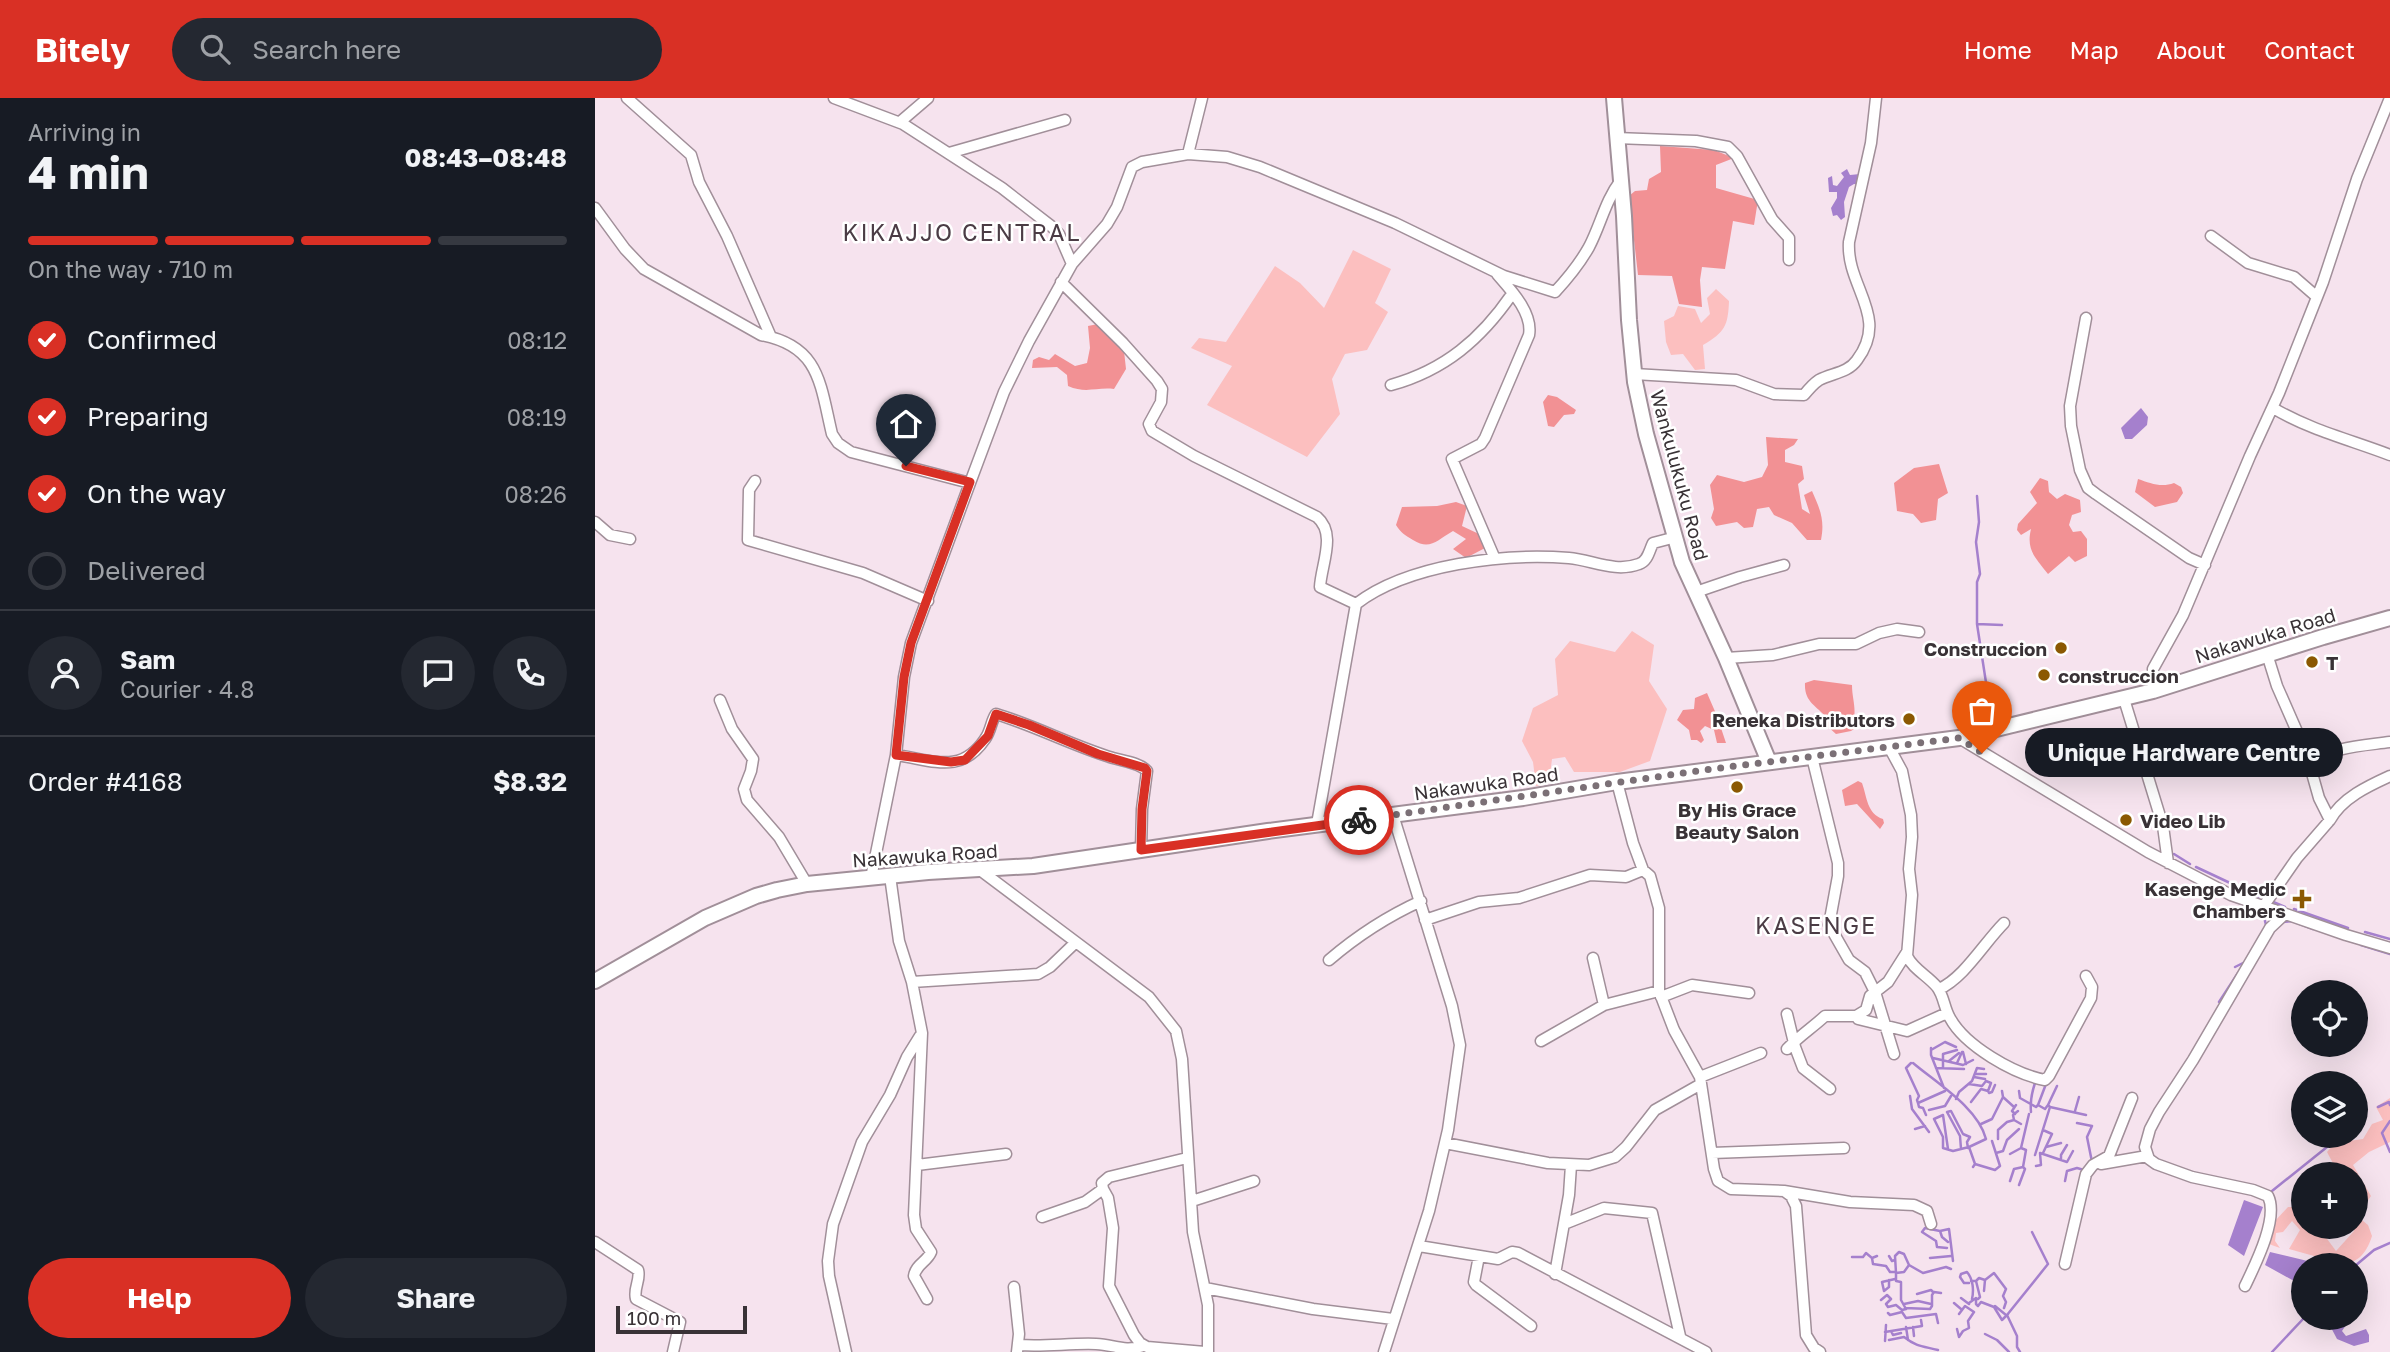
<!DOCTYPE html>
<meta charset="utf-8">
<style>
body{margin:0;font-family:"Golos Text",sans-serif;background:#242831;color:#f1f3f6;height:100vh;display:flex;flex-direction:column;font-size:26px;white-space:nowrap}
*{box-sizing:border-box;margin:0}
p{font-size:23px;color:#9ea1a6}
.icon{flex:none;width:38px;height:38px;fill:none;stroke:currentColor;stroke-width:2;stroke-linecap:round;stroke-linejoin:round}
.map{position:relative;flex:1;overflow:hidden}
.sheet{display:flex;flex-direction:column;background:#171b24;width:595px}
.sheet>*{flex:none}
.tools{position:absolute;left:1696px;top:882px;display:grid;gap:14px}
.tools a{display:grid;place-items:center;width:77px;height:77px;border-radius:50%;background:#171b24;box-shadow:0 7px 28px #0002;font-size:35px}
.scale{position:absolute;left:21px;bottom:18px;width:131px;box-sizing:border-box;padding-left:7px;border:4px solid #393236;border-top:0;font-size:19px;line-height:24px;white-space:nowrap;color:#393236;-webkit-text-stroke:5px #fff;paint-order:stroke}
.pin{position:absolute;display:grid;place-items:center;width:60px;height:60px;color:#fff;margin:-72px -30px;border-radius:50% 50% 50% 0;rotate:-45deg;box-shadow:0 0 7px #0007}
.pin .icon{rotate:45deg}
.courier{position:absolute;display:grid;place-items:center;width:70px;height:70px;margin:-35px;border:5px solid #d93025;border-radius:50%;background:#fff;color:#222;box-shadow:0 2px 9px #0007}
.bubble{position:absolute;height:49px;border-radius:24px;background:#171b24;box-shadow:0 7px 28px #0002;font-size:23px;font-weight:700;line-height:49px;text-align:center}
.overview em{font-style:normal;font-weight:700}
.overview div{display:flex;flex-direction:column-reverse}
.overview{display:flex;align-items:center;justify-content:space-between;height:119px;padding:0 28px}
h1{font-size:46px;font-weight:700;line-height:52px}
.bar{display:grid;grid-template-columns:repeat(4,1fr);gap:10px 7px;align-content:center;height:84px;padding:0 28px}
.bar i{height:9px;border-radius:5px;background:#363941}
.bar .selected{background:#d93025}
.bar p{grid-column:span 4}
.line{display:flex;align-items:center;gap:18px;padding:0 28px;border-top:2px solid #363941}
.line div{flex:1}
.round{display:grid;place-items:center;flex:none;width:74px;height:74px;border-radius:37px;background:#242831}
ol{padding:0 28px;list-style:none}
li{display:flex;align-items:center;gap:21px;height:77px}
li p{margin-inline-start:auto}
li .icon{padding:7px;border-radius:50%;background:#d93025;color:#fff;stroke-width:4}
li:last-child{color:#9ea1a6}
li i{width:38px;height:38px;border:4px solid #363941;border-radius:50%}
.button{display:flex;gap:14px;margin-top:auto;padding:14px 28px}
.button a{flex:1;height:80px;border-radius:42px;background:#d93025;color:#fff;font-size:28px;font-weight:700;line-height:80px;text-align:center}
.button a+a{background:#242831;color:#f1f3f6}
header{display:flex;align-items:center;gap:42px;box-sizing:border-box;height:98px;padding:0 35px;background:#d93025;color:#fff}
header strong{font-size:33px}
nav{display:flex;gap:38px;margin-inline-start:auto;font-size:24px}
.search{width:490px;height:63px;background:#242831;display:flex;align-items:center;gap:18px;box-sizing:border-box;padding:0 24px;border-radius:38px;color:#9ea1a6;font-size:26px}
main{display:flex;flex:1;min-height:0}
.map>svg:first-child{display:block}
</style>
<header>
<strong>Bitely</strong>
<div class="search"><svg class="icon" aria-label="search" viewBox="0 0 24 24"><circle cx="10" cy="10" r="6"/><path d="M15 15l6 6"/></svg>Search here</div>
<nav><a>Home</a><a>Map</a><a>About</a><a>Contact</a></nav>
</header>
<main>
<section class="sheet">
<div class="overview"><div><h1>4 min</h1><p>Arriving in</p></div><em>08:43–08:48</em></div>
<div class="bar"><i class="selected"></i><i class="selected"></i><i class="selected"></i><i></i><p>On the way · 710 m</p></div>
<ol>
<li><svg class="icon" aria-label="check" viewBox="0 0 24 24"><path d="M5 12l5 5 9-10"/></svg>Confirmed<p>08:12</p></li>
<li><svg class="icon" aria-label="check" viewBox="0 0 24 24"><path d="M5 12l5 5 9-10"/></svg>Preparing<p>08:19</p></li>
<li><svg class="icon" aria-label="check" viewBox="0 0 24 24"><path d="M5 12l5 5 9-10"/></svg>On the way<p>08:26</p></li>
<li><i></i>Delivered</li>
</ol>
<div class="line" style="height:126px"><a class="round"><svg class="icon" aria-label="person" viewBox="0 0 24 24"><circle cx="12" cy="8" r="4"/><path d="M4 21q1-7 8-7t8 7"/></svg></a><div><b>Sam</b><p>Courier · 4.8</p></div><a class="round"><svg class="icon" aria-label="chat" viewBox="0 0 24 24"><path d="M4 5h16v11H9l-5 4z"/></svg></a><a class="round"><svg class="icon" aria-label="phone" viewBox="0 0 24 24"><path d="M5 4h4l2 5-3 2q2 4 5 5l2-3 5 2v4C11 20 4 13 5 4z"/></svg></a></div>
<div class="line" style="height:91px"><div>Order #4168</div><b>$8.32</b></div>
<div class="button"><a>Help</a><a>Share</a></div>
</section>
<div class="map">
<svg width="1795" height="1254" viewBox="0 0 1795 1254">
<rect width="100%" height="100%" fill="#f6e3ee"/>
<!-- green -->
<path fill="#fcbfbf" d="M758,152L796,171L780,205L793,214L772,252L750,256L737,281L745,316L712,359L612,307L637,268L596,250L604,240L631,244L680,168L705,185L729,210Z
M1121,191L1134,203C1133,228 1130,234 1108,247L1110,271L1100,272L1088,256L1076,257L1071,244L1069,223L1079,218L1083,208L1100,211L1106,225L1115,216L1112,200Z
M1037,533L1059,547L1054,583L1072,611L1055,663L1025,674H979L970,659L957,661L954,685L941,688L938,664L927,643L938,610L963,597L960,561L975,543L1020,554Z
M1795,1000V1044L1774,1054L1758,1067L1776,1098L1762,1118L1773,1127L1777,1138C1771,1157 1761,1167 1741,1167L1737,1163L1694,1151L1705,1132L1697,1123L1688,1134L1681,1135L1680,1143L1685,1150L1671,1145L1679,1124L1693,1109H1708V1129H1731L1727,1134L1741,1153L1759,1133L1757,1129H1760V1076H1739L1741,1071L1732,1054L1740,1045L1768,1041L1777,1026L1788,1022L1781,1009Z"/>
<!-- forest -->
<path fill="#f29194" d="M1065,48L1119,52L1139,60L1121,67V90L1163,102L1159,127L1138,123L1130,171L1107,169L1105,182L1107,209L1084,206L1077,178L1043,177L1034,98L1040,93L1052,92L1054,81L1066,74Z
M503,226L529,253L531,271L519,291C501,289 491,296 473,288L472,277L462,269L437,270L438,262L444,259L454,262L460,256L480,268L492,265L495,250L493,228Z
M953,297L962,299L981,312L979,316L969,317L959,329L953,328L948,304Z
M1171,339L1203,341L1199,347L1190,352V364L1207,368L1209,381L1203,386L1207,411L1215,416L1209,397L1217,393C1225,411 1230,422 1226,442H1212L1197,425L1179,417L1174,409L1162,411L1158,429L1149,430L1142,424L1121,428L1116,420L1119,411L1115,387L1122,377L1149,384L1167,379L1173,367Z
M1344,366L1353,395L1343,401L1341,422L1326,425L1318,416L1302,413L1299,385L1319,370Z
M1445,380L1453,383L1454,394L1462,401L1470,396L1485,402L1486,414L1477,417L1474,427L1478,434L1486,433L1492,441V458L1480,464L1474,458L1453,476C1440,459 1431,452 1436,431L1426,437L1422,432L1423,426L1442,405L1435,394Z
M1543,381C1555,385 1566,390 1579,385L1586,389L1588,395L1582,404L1560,409L1540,394Z
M861,404L872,408L867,428L884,436L890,450L871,460L858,451L871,441L858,433C842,442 835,453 818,442C810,437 806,435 801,427L807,409L842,408Z
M1219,582L1257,587C1257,600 1261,608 1259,621L1254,623L1259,631L1256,633L1241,636L1231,627L1232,620C1221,607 1209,604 1210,585Z
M1112,595L1122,618L1128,622L1126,630L1131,645H1122L1119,632L1110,628L1105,633L1109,642L1106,645L1102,642H1096L1094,632L1082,622L1088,612L1099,611L1100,600Z
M1263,683L1267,685C1272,699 1272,716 1288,721L1289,725L1285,731L1262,706L1250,708L1247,692Z"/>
<!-- water -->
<path fill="#a580cd" d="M1252,71L1255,77L1265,76L1267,87L1259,86L1254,89L1249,104L1250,119L1246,122L1242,117L1238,118L1236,110L1242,100V94H1234L1233,80L1237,78L1238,87L1242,88L1249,79L1246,75Z
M1546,310L1553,319L1552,327L1537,341H1530L1526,330Z
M1649,1102L1668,1109L1649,1158L1633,1147Z
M1675,1154L1729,1167H1708V1188L1670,1167Z
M1731,1220H1745L1751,1227L1747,1233L1751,1238L1771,1231L1774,1237V1244L1759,1248L1742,1241Z"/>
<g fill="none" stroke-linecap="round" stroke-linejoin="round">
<!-- stream -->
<path stroke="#a580cd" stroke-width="2.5" d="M1382,398L1384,424L1381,444L1385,476L1382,484V526L1396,617
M1382,526L1407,527
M1579,756L1595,766
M1601,769L1665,799
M1676,803L1690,809
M1699,811L1753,830
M1664,815L1669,819L1671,827
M1688,824L1697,823L1718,831
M1770,834L1795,841
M1766,847L1795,856
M1640,869L1650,864
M1624,904L1643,875
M1336,950V957L1349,990
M1336,952L1350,944L1361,949
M1368,954L1371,966
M1338,960L1368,967L1378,962
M1354,963L1364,955
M1316,965L1311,970L1324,998L1322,1002L1323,1005L1350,993
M1318,965C1343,986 1383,1010 1391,1041L1374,1049L1380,1066L1378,1069
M1362,965L1367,954
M1348,969V956L1362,952
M1341,970L1369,971
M1381,976H1391
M1379,979L1390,981
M1374,986L1387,988L1391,983L1396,985L1393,993L1386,991L1376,1004
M1393,993L1394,995L1397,994L1400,987
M1407,993L1408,999L1419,1009
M1424,993L1425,1000L1441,1009L1443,1007L1450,1011L1453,1007L1455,1009L1440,1057
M1315,998L1317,1011L1334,1034
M1361,1001L1364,994L1377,983L1382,970L1389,971
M1323,1005L1324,1009L1328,1010L1331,1017
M1443,1007L1451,986
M1453,1007L1462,988
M1455,1009L1491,1017
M1783,1009L1794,1004L1795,1007
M1334,1012L1350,1008L1356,998
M1423,1013L1418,1017L1419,1022L1426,1026
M1480,1013L1484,999
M1436,1014C1435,1005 1437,994 1440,985L1437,983
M1420,1016L1417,1013L1421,1007
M1795,1023L1787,1035L1795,1054
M1482,1025L1497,1028L1492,1039L1497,1064
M1386,1026L1397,1021L1408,999
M1320,1031L1330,1028
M1403,1041V1032L1412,1024L1419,1022
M1451,1049L1466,1045
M1426,1050L1431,1052L1428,1069
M1353,1051L1348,1017L1339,1021L1348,1039V1050L1358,1053L1374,1049
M1366,1051L1365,1038L1352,1014L1356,1013L1368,1036L1375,1039L1372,1044L1373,1050
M1401,1055L1408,1053L1412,1042L1424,1031
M1448,1055L1457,1036L1448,1032
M1415,1056L1426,1050L1434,1016
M1466,1062L1472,1064L1478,1053
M1380,1066L1400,1072L1405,1068L1397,1043
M1441,1068L1446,1067L1445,1055L1466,1062V1057L1472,1047
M1415,1083L1419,1071L1428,1069L1430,1071L1424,1087
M1470,1083L1472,1073L1482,1070L1489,1072
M1677,1093L1732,1049
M1345,1133L1347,1139L1353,1144
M1352,1150L1342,1149L1341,1143L1327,1134L1330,1130L1345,1133L1354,1131L1358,1163
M1294,1158L1297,1163L1300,1162
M1257,1159H1268L1271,1155L1277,1160L1282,1158
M1277,1160L1278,1166L1291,1168L1295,1174H1300
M1335,1160L1356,1158
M1760,1168L1779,1152L1795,1145
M1301,1175L1300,1158L1304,1154L1309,1156L1314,1167L1328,1175L1351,1169L1356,1171
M1294,1182V1189L1289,1193L1287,1184L1300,1181
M1390,1182L1399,1175L1411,1191L1408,1198L1411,1204L1409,1210
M1376,1183H1381L1385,1199L1383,1201
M1381,1183L1384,1180L1390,1182L1389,1193
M1374,1185H1369L1365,1179L1366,1176L1372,1174C1378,1181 1379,1192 1377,1201
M1322,1196L1336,1192L1338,1194
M1366,1200L1374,1206
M1286,1202L1292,1197L1296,1201L1291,1206L1293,1209L1301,1207L1307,1212L1311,1211L1306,1202V1184L1301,1183V1175L1309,1174L1314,1167
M1359,1205L1366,1211
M1374,1205L1381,1200V1206L1383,1208L1386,1204L1399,1209L1407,1222L1413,1216
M1309,1206L1323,1203L1336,1206
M1400,1208L1411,1217
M1310,1210L1335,1211L1337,1208V1197L1339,1194L1346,1195
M1293,1215L1295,1217L1307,1214L1311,1220L1341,1216L1343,1225
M1311,1229L1313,1242
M1318,1229L1319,1238
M1362,1231L1364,1239L1368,1233L1374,1230L1373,1223L1379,1214L1370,1208L1364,1216
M1296,1233L1298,1237L1306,1235
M1290,1234L1327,1228L1326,1222
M1390,1236L1402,1242L1414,1254
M1294,1242L1309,1239C1322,1249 1327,1248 1343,1252
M1290,1243L1291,1227
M1425,1254L1422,1249V1238L1412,1217L1453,1166L1437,1134
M1677,1254L1709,1220"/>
<!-- minor casing -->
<g stroke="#a18f99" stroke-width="13">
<path id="minor" d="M32,0L96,57L104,84L132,138L176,239
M239,0L308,26L407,90L456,128L464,136L477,166
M305,24L333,0
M1021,40L1101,43L1133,49L1142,58L1177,121L1194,140V162
M354,55L470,22
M593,56L607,0
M0,110L30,151L49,171L166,237C225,248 225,286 237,336L243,345L256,354L375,385
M1616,138L1653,165L1699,179L1722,199
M466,184L528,245L562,283L567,291L566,304L554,326L557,333L599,358L722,419C742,436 726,467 725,489L761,506
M1491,220L1475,308L1476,328L1485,372L1493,390L1501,396L1594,460L1610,467
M1039,276L1141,282L1179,296L1209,297C1213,292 1218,286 1224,282C1237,275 1253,275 1262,262C1295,218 1251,189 1254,144L1276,45L1281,0
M796,287C850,272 886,241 917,196
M1678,310C1715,332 1756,342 1795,357
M160,383L154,392L153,442L268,475L333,503
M0,424L15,437L35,441
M900,461L857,361L886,346L890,340L934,237C938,215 916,192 902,176
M1101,494L1145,479L1189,467
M1131,560L1178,557L1224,546H1261L1284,535L1302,531L1324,534
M1558,593V571L1588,517L1655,358L1684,295L1728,184L1762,81L1795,0
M1529,601L1568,728L1573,765
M125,602L137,631L158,661L156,673L149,691L152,702L184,739L212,786
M1364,640L1553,754L1636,797L1751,837L1795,850
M1294,649L1307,673L1316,717L1317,739L1314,771L1317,797L1312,858C1318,871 1333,878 1342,889C1349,898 1349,910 1355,920C1370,948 1419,976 1450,982L1454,978L1496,900L1497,889L1491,878
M301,657C338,662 366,677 390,641C396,633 396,623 401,616C441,628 478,648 518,660C529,663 545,665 552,673L547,711L546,752
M1217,659L1243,765V778L1234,827L1254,862L1270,874L1280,894L1299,956
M1714,668C1737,648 1765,648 1795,644
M1022,684L1038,745L1048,772L1055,778L1064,810V893L1079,932L1105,979L1119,1071L1123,1083L1136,1091L1189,1093L1196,1098L1201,1108L1211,1237L1219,1250L1225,1254
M1735,722C1747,700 1773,688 1795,678
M722,726L761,506C813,466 910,455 974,460C997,462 1020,475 1044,466C1053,463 1054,453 1058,445L1081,439
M385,772L554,899L581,933L587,961L598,1134L613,1207V1254
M295,778L304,843L317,884L327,935L319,1117L321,1131L336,1154C332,1164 321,1166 319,1178L332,1201
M276,780L301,657L309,579L316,545L375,385L409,294L434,243L477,166L512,126L522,109L537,69L547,64L593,56L632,59L665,69L800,125L909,178L960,194C973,180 985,165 994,149C1006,126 1010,103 1026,82
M1668,809L1702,760L1735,722L1724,700L1711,654L1682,588L1672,556
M830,822L884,804L924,800L995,777L1031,779L1048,772
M998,860L1009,907
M734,862C762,838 793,818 826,803
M317,884L443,876L455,869L481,844
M1344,891C1369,880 1389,845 1409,825
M1066,899L1097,887L1154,895
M1192,916L1200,949L1208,970L1235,991
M1263,921L1312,933L1352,915
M946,943L1009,907L1064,893
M1192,951C1204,938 1217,930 1230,918H1261L1271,912L1275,898L1293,884L1312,854
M1105,979L1166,955
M850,1045L953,1065L994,1067L1020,1059L1031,1049L1060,1012L1106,986
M1117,1055L1249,1050
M1506,1066L1552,1058
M322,1067L411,1056
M508,1091L513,1100L518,1130L514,1188L539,1237L545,1245L552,1249L610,1254
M1189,1093L1255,1104L1319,1107L1332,1113L1336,1126
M597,1103L659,1083
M447,1119L490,1104L508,1091L507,1085L514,1079L592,1060
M969,1126L1009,1110L1057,1115L1085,1238
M0,1144L43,1172C46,1182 38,1190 41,1201L85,1224L78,1254
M824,1148L903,1161L917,1154L923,1155L1111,1254
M884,1158L879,1184L881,1187L936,1228
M1470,1166L1491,1076L1498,1067L1514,1058L1537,1000
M960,1176L974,1097L976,1067
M1650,1188C1660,1167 1684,1120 1673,1098L1658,1092L1597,1079L1561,1066L1554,1061L1550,1049L1555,1031L1564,1014L1598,962L1675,830L1690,816
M419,1189L424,1236L422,1254
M610,1190L718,1211L798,1221
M424,1247C450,1249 475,1245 501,1246C520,1247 529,1254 548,1248
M251,1254L234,1178L233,1163L238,1126L267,1044L295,997L312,959L325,938
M789,1254L834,1113L853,1032L865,947L857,908L798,717"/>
</g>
<!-- secondary casing -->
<g stroke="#a18f99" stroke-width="18">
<path id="secondary" d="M1019,0L1029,118L1034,222L1040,284L1051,336L1087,464L1131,560L1174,664
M0,883L110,820L161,798L182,792L212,786L333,774L438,768L673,733L928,700L1022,684L1364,640L1558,593L1728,539L1795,520"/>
</g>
<!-- minor -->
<use href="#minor" stroke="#fff" stroke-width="10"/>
<!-- secondary -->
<use href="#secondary" stroke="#fff" stroke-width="14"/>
</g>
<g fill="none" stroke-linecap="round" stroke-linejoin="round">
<!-- done -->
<path stroke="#7b7076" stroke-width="7" stroke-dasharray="0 12.6" d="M764,722L1109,672L1364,640L1387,655"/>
<!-- route -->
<path stroke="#d93025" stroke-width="9" d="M311,368L375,384L316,545L309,579L301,657L356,664L370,662L393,638L401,616L434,627L503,656L550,670L552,673L547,711L546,752L764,722"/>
</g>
<!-- markers -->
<g fill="#8b5902" stroke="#fff" stroke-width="2.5">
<circle cx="1466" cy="550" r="7"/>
<circle cx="1717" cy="564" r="7"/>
<circle cx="1449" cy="577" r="7"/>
<circle cx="1314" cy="621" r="7"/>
<circle cx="1142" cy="689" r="7"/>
<circle cx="1531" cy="722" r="7"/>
<path d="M1703.5 790.5h7v7h7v7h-7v7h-7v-7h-7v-7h7z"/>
</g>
<g text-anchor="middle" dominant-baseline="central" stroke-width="5" stroke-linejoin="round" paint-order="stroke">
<!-- street labels -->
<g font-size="19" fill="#393236" stroke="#fff">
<text transform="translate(1085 377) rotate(75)">Wankulukuku Road</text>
<text transform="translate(1670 537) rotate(-17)">Nakawuka Road</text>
<text transform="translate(891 685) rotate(-8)">Nakawuka Road</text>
<text transform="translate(330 757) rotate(-4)">Nakawuka Road</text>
</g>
<!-- poi labels -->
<g font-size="19" font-weight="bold" fill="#393236" stroke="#fff" text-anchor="end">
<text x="1452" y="550">Construccion</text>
<text x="1731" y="564" text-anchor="start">T</text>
<text x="1463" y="577" text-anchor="start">construccion</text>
<text x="1300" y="621">Reneka Distributors</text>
<text x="1142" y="711" text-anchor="middle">By His Grace<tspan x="1142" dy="22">Beauty Salon</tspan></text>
<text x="1545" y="722" text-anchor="start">Video Lib</text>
<text x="1691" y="790">Kasenge Medic<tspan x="1691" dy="22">Chambers</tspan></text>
</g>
<!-- quarter labels -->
<g font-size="23" letter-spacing="2" fill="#4b3c45" stroke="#fff">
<text x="367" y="134">KIKAJJO CENTRAL</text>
<text x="1221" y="827">KASENGE</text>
</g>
</g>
</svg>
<div class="tools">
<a><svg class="icon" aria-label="locate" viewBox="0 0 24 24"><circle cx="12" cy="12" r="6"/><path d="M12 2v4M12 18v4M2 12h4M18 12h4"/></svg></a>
<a><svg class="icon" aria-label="layers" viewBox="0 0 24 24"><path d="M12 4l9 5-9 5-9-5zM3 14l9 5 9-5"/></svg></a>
<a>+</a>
<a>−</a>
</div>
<div class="scale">100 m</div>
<div class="pin" style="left:1387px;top:655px;background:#ea580c"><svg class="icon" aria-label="bag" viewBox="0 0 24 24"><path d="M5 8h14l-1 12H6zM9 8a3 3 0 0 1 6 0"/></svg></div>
<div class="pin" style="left:311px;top:368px;background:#1f2937"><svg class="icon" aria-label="home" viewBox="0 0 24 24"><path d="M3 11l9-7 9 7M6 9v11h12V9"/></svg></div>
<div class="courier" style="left:764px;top:722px"><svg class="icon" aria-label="bike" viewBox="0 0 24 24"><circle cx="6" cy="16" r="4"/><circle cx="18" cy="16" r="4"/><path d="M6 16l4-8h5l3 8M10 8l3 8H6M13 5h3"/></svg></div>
<div class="bubble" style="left:1430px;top:630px;width:318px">Unique Hardware Centre</div>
</div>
</main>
